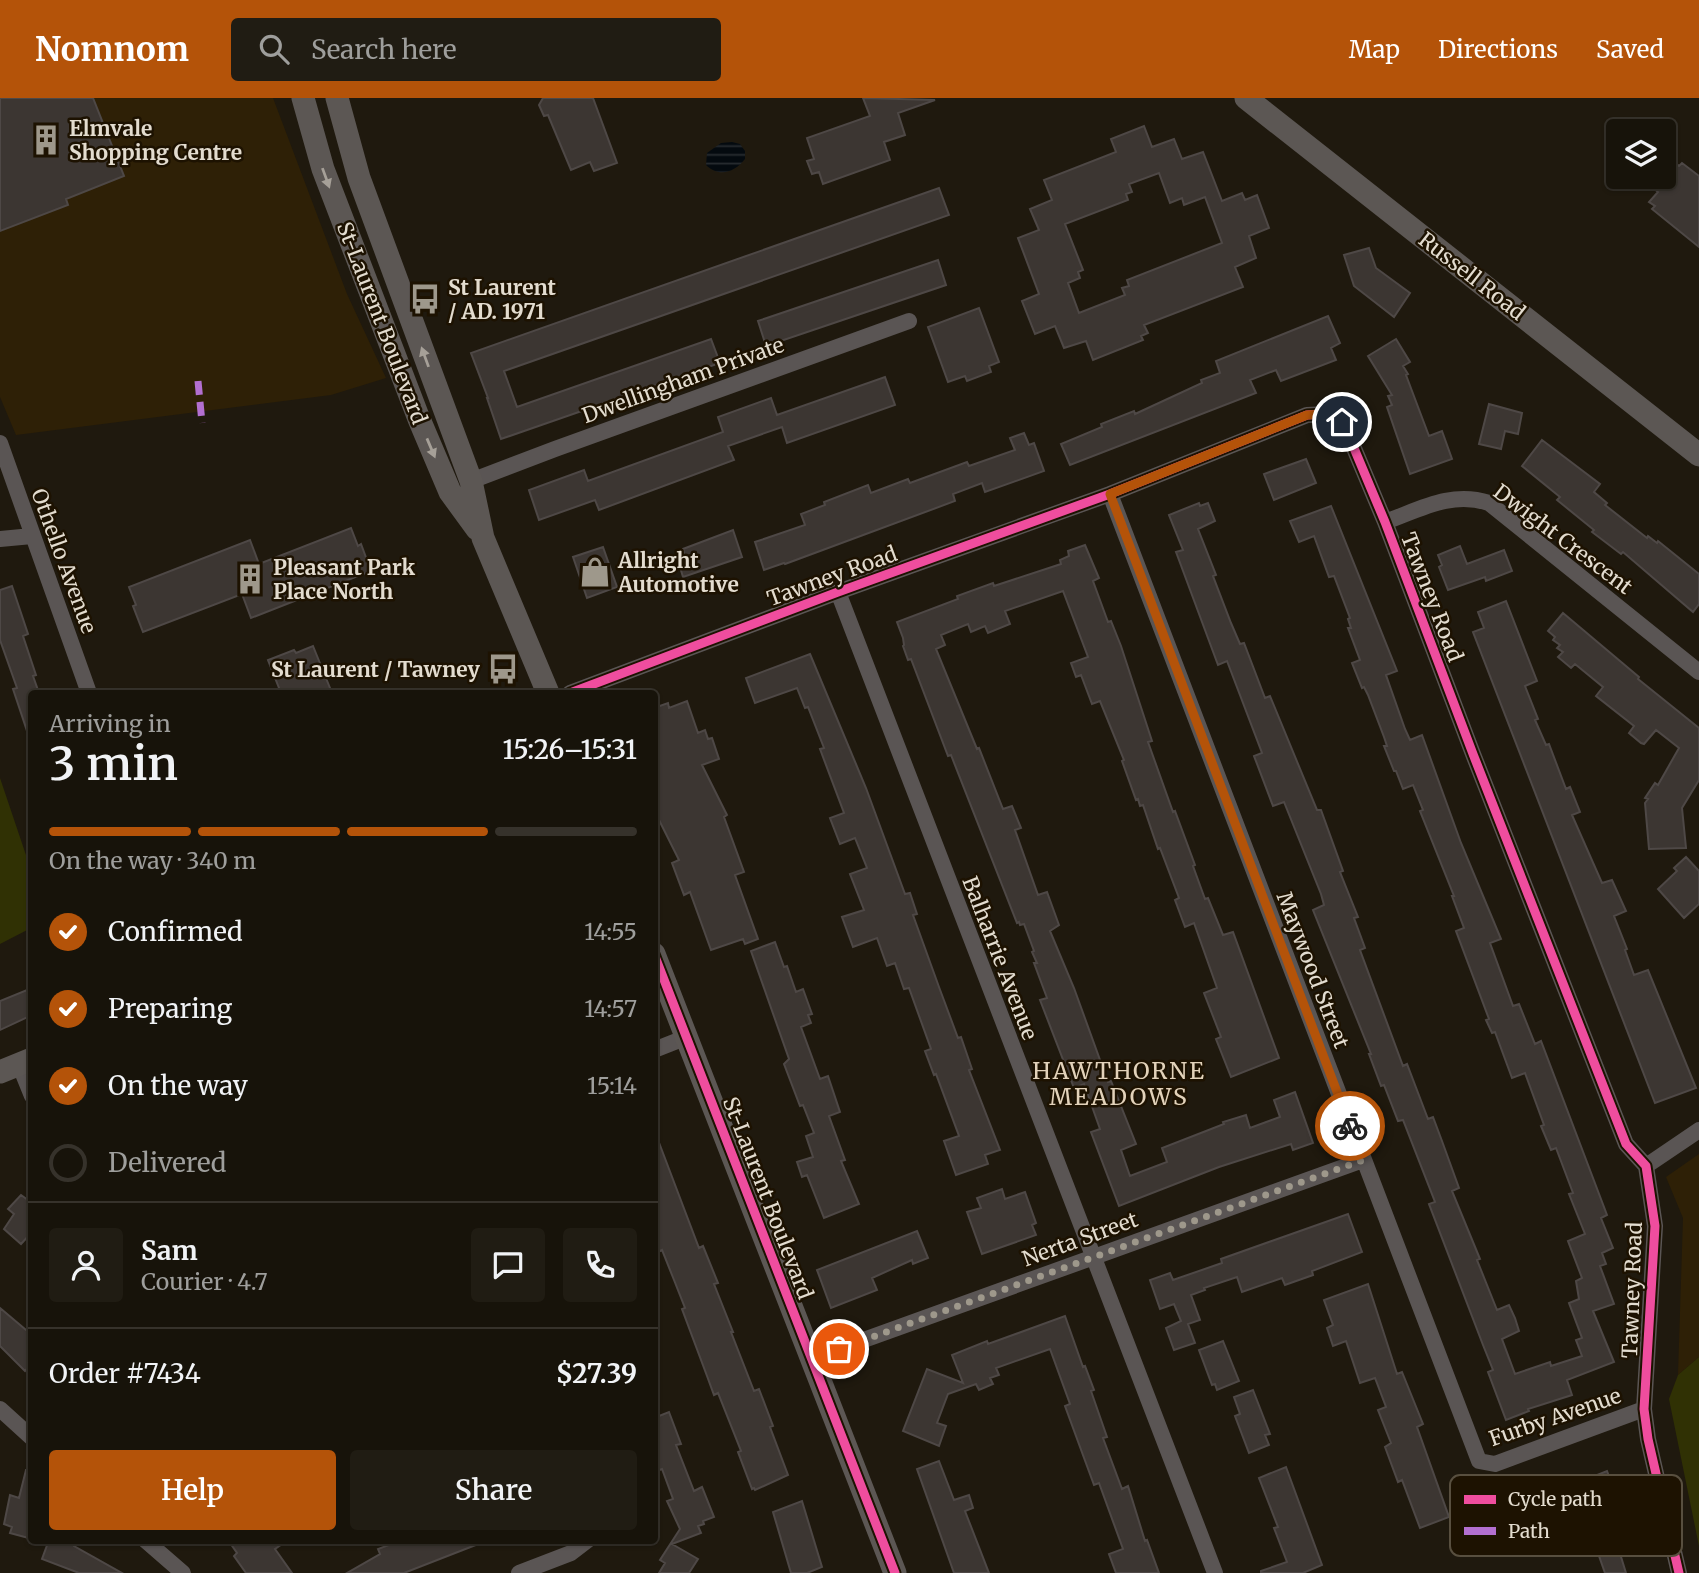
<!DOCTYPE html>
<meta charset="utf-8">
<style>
body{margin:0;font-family:Merriweather,serif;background:#201c13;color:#f1f3f6;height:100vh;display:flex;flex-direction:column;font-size:26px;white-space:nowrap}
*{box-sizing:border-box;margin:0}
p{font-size:23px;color:#9e9e9c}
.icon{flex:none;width:38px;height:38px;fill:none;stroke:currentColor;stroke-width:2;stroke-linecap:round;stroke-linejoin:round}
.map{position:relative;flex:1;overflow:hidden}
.drawer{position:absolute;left:28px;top:592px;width:630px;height:854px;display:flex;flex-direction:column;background:#17130a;border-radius:7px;box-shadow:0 2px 5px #0004,0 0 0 2px #36322b}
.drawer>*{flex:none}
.tools{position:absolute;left:1606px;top:21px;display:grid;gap:14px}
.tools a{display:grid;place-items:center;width:70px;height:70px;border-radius:7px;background:#17130a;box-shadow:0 2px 5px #0004,0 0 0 2px #36322b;font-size:35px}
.pin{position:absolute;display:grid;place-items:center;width:60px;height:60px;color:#fff;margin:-30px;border:4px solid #fff;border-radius:50%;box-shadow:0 2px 7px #0007}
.courier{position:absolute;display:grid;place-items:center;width:70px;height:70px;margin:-35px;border:5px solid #b45309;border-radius:50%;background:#fff;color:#222;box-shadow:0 2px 9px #0007}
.overview em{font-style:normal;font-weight:600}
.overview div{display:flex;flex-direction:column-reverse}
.overview{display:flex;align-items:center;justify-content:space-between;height:119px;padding:0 21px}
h1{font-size:46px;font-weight:600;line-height:52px}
.bar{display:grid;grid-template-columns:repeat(4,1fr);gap:10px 7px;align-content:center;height:84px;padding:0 21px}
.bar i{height:9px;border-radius:5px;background:#36322b}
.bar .current{background:#b45309}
.bar p{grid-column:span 4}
.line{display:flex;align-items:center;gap:18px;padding:0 21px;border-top:2px solid #36322b}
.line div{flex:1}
.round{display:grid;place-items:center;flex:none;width:74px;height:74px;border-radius:7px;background:#201c13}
ol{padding:0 21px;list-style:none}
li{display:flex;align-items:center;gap:21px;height:77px}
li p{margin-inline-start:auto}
li .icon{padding:7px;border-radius:50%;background:#b45309;color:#fff;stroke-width:4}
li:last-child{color:#9e9e9c}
li i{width:38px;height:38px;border:4px solid #36322b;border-radius:50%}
.button{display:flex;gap:14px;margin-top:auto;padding:14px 21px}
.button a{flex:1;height:80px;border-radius:7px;background:#b45309;color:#fff;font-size:28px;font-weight:600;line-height:80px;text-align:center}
.button a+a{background:#201c13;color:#f1f3f6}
header{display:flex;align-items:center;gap:42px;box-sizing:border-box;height:98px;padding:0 35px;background:#b45309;color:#fff}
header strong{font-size:33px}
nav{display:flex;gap:38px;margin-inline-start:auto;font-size:24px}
.search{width:490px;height:63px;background:#201c13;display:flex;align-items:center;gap:18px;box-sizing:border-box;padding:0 24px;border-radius:7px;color:#9e9e9c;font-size:26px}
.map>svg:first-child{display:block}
</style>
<header>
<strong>Nomnom</strong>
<div class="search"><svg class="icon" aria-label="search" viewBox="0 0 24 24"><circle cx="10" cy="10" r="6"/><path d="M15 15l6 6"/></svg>Search here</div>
<nav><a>Map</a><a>Directions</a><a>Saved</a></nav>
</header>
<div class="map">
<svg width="1699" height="1475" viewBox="0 0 1699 1475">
<defs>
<pattern id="water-rules" width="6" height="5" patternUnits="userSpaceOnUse" patternTransform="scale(1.75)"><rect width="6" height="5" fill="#040a0f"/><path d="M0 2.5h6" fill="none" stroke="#282d31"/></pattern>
</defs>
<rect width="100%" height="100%" fill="#1f190e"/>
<!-- built -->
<path fill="#2e2006" d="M0,0H273L347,196L386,280L331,297L16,337L0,299Z
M1699,1056V1259L1678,1277L1683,1120L1666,1079Z"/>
<!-- green -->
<path fill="#303104" d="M0,680L31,772V830L0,846Z
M1699,1259V1448L1669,1301L1678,1277Z"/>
<!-- water -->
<path fill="url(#water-rules)" d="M732,44L740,46L745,53V61C735,74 719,80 706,67L707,55L721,45Z"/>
<!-- building -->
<path fill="#3c3632" stroke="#4e4846" stroke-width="2" fill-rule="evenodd" d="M0,0H93L124,78L66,101L68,107L0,133Z
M543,0H593L617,65L594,73L590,64L571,72L548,17L544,18L539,7Z
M863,0L935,2L898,15L905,37L884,44L890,62L823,86L819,74L812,76L807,63L814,61L807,40L870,18Z
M1144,28L1152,49L1174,41L1182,61L1203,54L1222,103L1242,95L1245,102L1257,97L1269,130L1249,138L1256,160L1235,169L1243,189L1144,227L1148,235L1141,238L1143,242L1093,262L1086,243L1064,250L1055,228L1035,236L1022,203L1039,196L1018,140L1039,132L1030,111L1052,102L1044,82L1116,54L1111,41ZM1159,75L1170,105L1182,100L1184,107L1205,99L1222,145L1127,182L1129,188L1122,190L1125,197L1079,215L1068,185L1080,180L1078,174L1083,172L1065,126L1128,102L1126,96L1132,94L1129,86Z
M1673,63L1679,68L1682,65L1699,78V149L1652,111L1655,108L1649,104L1658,94L1652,89L1661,79H1664V74Z
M939,90L949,117L504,273L517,309L711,241L720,265L501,341L487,300H488L471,255Z
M1369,150L1376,170L1410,195L1394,219L1354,188L1344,157Z
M938,162L946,187L766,248L758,223Z
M979,210L999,264L989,268L991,274L967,283L965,278L948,284L928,229Z
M1328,218L1340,245L1331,250L1336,262L1281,283L1276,272L1250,282L1256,295L1070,367L1061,346L1102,329L1101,326L1134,313L1135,316L1202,285L1201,282L1220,275L1216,263Z
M1396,241L1410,264L1403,268L1408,276L1406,277L1429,338L1442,333L1452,361L1410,376L1387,309L1392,307L1388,298L1392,297L1368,258Z
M885,279L895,307L787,345L782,329L728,348L734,362L599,412L595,402L539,422L529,392L584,372L588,383L723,334L718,319L771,300L777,317Z
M1489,306L1522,315L1518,336L1505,333L1501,351L1479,346Z
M1024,335L1029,347L1034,345L1044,373L985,394L982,385L953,396L955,403L785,466L784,465L764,472L755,444L805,427L801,416L825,407L824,404L868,387L871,395L908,381L910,385L967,364L969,368L1015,352L1010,340Z
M1542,342L1600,386L1594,394L1607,405L1605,407L1647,440L1648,438L1657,445L1658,443L1699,476V506L1693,514L1623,454L1621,456L1592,434L1594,432L1557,402L1560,399L1522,368Z
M1306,361L1316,385L1274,402L1264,376Z
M1199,405L1200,408L1208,405L1215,423L1198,431L1216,477L1213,478L1231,525L1240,546L1244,545L1265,600L1270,598L1317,712H1321L1343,773L1340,774L1358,819L1354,820L1365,850L1360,852L1403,968L1407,966L1428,1021L1433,1019L1442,1043L1459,1090L1452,1093L1480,1161L1477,1162L1497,1212L1509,1207L1515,1220L1519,1233L1502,1241L1515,1276L1550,1264L1551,1268L1582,1258L1576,1242L1582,1240L1569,1205L1579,1201L1576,1183L1582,1180L1568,1143L1585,1136L1569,1096L1573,1095L1556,1050L1551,1052L1541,1028L1544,1027L1525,975L1512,980L1495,934L1492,935L1486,922L1489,921L1456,833L1464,830L1452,798H1454L1420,713L1423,712L1413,687L1403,691L1396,673H1394L1384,648H1387L1384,639L1368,597L1364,589L1362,590L1352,565L1360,562L1348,530H1351L1348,521L1350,520L1334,478L1329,479L1314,438L1299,444L1290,423L1331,408L1397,573L1386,577L1405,631L1410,642L1422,637L1461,745L1501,841L1490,845L1513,908L1519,906L1535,946L1541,943L1607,1117L1601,1120L1613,1150L1602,1155L1606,1166L1600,1168L1614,1206L1593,1213L1614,1264L1567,1282L1572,1297L1528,1311L1529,1313L1506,1322L1488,1274L1493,1272L1483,1247L1429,1106L1435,1104L1403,1022L1398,1023L1384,987L1381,988L1369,956H1371L1313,812L1324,807L1321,796L1284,704L1273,708L1254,658L1262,655L1227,563L1218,567L1176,454L1183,452L1169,417Z
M351,430L358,448L361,446L371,473L251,520L242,496L143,534L133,508L136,507L129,489L250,442L259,466Z
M733,432L742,459L683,479L677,459L684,456L683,451Z
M1085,447L1099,480L1093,483L1108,524L1111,523L1121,548L1152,643L1148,644L1173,714L1175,713L1195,767L1193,768L1205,801L1208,800L1223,837L1233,834L1279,960L1231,979L1216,941L1221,939L1204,895L1217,890L1194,825L1185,829L1175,802L1179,800L1160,750L1158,751L1143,707L1140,708L1138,701L1136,702L1122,663L1124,662L1100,603L1092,606L1081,577L1076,579L1071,565L1088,559L1063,493L1005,513L1010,526L988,535L985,528L971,534L968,526L941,537L945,547L936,551L977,651L979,650L1003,711L1012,708L1021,730L1015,732L1038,797L1047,794L1059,827L1050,833L1074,890L1108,984L1111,983L1136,1046L1121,1052L1130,1078L1167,1064L1162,1050L1206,1033L1224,1026L1223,1024L1246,1017L1250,1030L1280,1019L1274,1002L1295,994L1313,1045L1293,1052L1291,1046L1219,1069L1119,1108L1091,1034L1100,1031L1084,986L1074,990L1040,902L1047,900L1034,865H1037L1032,854L1034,853L1024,826L1020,827L1019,824L1017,825L951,657L948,658L911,561L908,562L903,548L904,547L903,540L897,524L958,501L957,498L993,485L994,488L1061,466L1060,462L1069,458L1068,453Z
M1460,448L1467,466L1504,452L1512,473L1486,483L1485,479L1448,492L1439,469L1442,467L1438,457Z
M603,449L617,489L587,500L573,459Z
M12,488L28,536L23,538L36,577L33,578L39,595H32V638L29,639L13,591L17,590L0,542V492Z
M1506,503L1537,583L1525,588L1538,621L1535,622L1546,647L1549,646L1566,691L1570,689L1580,714L1572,717L1602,785L1612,782L1626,813L1614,818L1627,851L1625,852L1634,877L1648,872L1696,990L1655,1005L1473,534L1484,530L1478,514Z
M1563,515L1639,579L1638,581L1699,630V682L1682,710L1686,750L1649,751L1645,705L1648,701L1645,700L1655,685L1658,687L1679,650L1656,632L1644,646L1641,645L1629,635L1634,628L1596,598L1603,589L1575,566L1571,570L1558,559L1563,554L1557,550L1560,547L1553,542L1555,539L1548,533Z
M313,548L332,595H281L268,562L294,552L296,555Z
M810,556L866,690L905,796L910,795L917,816L913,817L939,889L958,940L961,939L972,971L969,972L1000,1052L985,1057L988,1066L956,1077L944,1043L959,1038L936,976L934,977L925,953L931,951L909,890L904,891L895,865L887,868L877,840L853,849L842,819L864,812L850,776L867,770L855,740L840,746L830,720L844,715L820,651L824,650L808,609L805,610L797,590L755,605L746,580Z
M687,603L698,635L705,632L708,641L712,640L719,661L702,667L727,717L724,719L744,774L735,777L758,841L745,846L743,841L711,852L690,794L684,797L672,765L679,762L654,712V610L668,605L669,610Z
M1686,759L1699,773V806L1684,820L1658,791L1677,773L1674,770Z
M775,844L784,869L787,868L796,894L803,891L812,916L808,917L811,925L801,929L820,981L828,978L840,1014L829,1018L845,1062L841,1063L859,1106L824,1120L807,1077L802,1079L797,1064L813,1059L806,1038L814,1035L803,1007L800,1008L784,966L789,961L751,853Z
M32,890V917L0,932V903Z
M655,1034L699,1150L703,1148L718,1185L714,1186L733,1234H731L754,1293L759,1291L773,1328L770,1329L788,1377L755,1392L754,1390L752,1391L738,1354L741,1353L718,1295L714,1297L707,1278L682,1211L685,1210L674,1182L662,1152L658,1154L654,1144Z
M1002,1091L1005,1101L1025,1094L1036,1125L1032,1127L1036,1137L982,1156L967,1114L981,1110L977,1100Z
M21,1097L32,1105V1134L21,1146L4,1131L14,1116L8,1111Z
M1348,1116L1362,1154L1312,1173L1313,1177L1285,1187L1282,1180L1242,1194L1237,1179L1204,1190L1205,1192L1191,1197L1200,1222L1188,1226L1195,1245L1174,1252L1166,1230L1181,1223L1174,1206L1160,1211L1150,1182L1170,1175L1173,1182L1222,1165L1221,1161Z
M917,1133L928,1160L913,1166L912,1162L872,1180L877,1192L831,1210L817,1172Z
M1368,1186L1397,1276L1402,1274L1423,1326L1417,1329L1449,1419L1420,1430L1402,1382L1398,1384L1385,1349L1391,1345L1378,1312L1386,1309L1375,1280L1360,1285L1346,1243L1333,1248L1327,1230L1333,1227L1324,1202Z
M0,1210L32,1237V1265L25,1273L0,1248Z
M1065,1218L1083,1269L1085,1268L1094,1292L1091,1293L1107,1339L1103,1340L1122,1391L1128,1388L1145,1443L1147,1442L1159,1475H1116L1109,1456L1123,1451L1099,1385L1094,1387L1080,1349L1065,1308L1070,1306L1050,1251L996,1270L999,1277L990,1280L993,1286L979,1292L976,1286L948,1296L937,1325L946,1328L939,1348L903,1333L927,1271L963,1285L952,1257L987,1243L988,1246Z
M1223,1243L1239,1283L1217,1292L1215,1286L1212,1287L1199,1252Z
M1253,1292L1270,1336L1265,1337L1269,1347L1249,1355L1235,1318L1240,1316L1234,1299Z
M669,1314L681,1346L676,1347L694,1393L702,1389L714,1419L703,1423L704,1426L698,1428L701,1435L672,1446L698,1461L689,1475H659L665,1465L660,1462L680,1431L667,1403L673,1401L662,1371L654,1374V1320Z
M939,1363L954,1402L969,1397L973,1410L965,1413L989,1475H954L917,1371Z
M1286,1369L1322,1467L1303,1475H1261V1473L1287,1464L1274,1430L1278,1429L1259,1380Z
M26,1372H32V1441L10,1435L12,1429L4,1426L10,1397L19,1400Z
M1607,1373L1616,1396L1609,1398L1627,1445L1618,1449L1626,1475H1605L1592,1438L1597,1436L1586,1407L1556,1419L1560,1430L1502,1455L1496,1441L1488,1444L1481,1427L1490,1423L1489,1420Z
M802,1403L822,1469L807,1475H791L773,1414Z
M49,1442H76L74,1448L122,1475H79L42,1461Z
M228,1442H288L275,1451L292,1475H246L234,1458L237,1455Z
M402,1442H486V1443L404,1475H347L380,1456L378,1451Z"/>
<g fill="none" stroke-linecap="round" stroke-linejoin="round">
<!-- street -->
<path stroke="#5a5554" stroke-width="16" d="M0,345L89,595
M471,383L555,351L909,223
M1110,396L1479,1363L1495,1366L1644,1311
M1385,424C1421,411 1451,393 1489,405L1699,574
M0,441L32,438
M838,494L1215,1475
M570,595L838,494L1110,396L1307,317L1326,316L1343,324L1385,424L1473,656L1626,1046L1646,1068L1655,1128L1644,1311L1648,1341L1679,1475
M654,952L687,939
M19,966L32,998
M1646,1068L1699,1032
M811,1261L1363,1062
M0,1311L32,1340
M145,1442L183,1475
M519,1475L571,1455L588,1442"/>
<!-- secondary -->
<path stroke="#5c5754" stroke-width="23" d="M303,0L323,71L419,321L450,394L477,431
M337,0L359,80L471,383L483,440L548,595
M1246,0L1699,357
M654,856L895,1475
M0,974L32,961"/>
<!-- quiet -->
<path stroke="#b36fd0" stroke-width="7" stroke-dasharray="14 7" stroke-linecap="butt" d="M198,283L202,325"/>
<!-- cycleway casing -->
<g stroke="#1d1201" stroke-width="13">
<path id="cycleway" d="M570,595L838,494L1110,396L1307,317L1326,316L1343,324L1385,424L1473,656L1626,1046L1646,1068L1655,1128L1644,1311L1648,1341L1679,1475
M654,856L895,1475"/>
</g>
<!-- cycleway -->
<use href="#cycleway" stroke="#ef4d9e" stroke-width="9"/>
</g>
<!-- one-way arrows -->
<defs><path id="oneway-solid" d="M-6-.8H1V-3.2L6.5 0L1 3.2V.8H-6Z" transform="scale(1.75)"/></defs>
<g fill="#a6a098">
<use href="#oneway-solid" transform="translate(326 80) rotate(70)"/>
<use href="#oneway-solid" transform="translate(425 259) rotate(-110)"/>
<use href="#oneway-solid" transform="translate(431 350) rotate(67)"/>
</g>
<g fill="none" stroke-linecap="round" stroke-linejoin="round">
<!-- done -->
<path stroke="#9e988b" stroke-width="7" stroke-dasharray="0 12.6" d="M839,1251L1363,1062L1350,1028"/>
<!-- route -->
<path stroke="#b45309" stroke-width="9" d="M1342,324L1326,316L1307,317L1110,396L1350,1028"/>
</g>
<!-- icons -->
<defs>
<g id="building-bare" transform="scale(2.415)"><path d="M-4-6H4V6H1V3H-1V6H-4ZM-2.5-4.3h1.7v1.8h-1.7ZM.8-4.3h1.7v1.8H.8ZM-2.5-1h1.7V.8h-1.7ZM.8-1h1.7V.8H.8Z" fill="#9e988b" stroke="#1d1201" stroke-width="2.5" paint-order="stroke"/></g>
<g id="bus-bare" transform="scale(2.415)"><path d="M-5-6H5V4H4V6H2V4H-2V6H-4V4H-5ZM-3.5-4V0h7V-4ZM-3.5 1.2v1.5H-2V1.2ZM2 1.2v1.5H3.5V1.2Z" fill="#9e988b" stroke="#1d1201" stroke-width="2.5" paint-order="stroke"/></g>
<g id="shop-bare" transform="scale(2.415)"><path d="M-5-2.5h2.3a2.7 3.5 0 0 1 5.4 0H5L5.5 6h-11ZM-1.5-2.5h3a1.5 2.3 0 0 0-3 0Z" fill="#9e988b" stroke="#1d1201" stroke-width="2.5" paint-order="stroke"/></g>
</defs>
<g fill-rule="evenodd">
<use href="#building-bare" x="46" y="42"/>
<use href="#bus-bare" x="425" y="201"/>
<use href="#shop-bare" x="595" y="474"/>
<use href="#building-bare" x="250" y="481"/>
<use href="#bus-bare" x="503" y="571"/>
</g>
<g text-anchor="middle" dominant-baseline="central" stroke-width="5" stroke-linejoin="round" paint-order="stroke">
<!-- poi labels -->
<g font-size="21" font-weight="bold" fill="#e3dccf" stroke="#1d1201" text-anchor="start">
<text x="69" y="30">Elmvale<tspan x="69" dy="24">Shopping Centre</tspan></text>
<text x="448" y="189">St Laurent<tspan x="448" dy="24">/ AD. 1971</tspan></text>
<text x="618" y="462">Allright<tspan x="618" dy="24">Automotive</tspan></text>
<text x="273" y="469">Pleasant Park<tspan x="273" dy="24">Place North</tspan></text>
<text x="480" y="571" text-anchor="end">St Laurent / Tawney</text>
</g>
<!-- street labels -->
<g font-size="21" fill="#e3dccf" stroke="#1d1201">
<text transform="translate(1472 178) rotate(38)">Russell Road</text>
<text transform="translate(382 225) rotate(69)">St-Laurent Boulevard</text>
<text transform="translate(683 282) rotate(-20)">Dwellingham Private</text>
<text transform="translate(1563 441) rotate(37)">Dwight Crescent</text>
<text transform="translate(64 463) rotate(70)">Othello Avenue</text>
<text transform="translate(832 478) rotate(-20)">Tawney Road</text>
<text transform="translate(1432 499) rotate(69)">Tawney Road</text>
<text transform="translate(1000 860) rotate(69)">Balharrie Avenue</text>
<text transform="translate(1313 872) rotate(69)">Maywood Street</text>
<text transform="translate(768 1100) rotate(69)">St-Laurent Boulevard</text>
<text transform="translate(1080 1141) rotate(-20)">Nerta Street</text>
<text transform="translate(1632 1192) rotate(-88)">Tawney Road</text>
<text transform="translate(1555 1319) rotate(-19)">Furby Avenue</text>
</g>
<!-- neighbourhood labels -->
<g font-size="23" letter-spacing="2" fill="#e2d2ba" stroke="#1d1201">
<text x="1119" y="972">HAWTHORNE<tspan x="1119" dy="26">MEADOWS</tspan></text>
</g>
</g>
<!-- legend -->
<rect x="1450" y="1377" width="232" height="81" rx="10" fill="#1d1201" stroke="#584f3f" stroke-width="2"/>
<rect x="1464" y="1397" width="32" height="9" fill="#ef4d9e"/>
<rect x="1464" y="1429" width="32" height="8" fill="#b36fd0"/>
<g font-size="19" fill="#e3dccf">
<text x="1508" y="1408">Cycle path</text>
<text x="1508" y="1440">Path</text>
</g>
</svg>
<div class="tools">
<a><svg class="icon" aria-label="layers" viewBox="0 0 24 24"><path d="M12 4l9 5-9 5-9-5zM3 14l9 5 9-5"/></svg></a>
</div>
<div class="pin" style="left:839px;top:1251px;background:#ea580c"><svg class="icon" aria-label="bag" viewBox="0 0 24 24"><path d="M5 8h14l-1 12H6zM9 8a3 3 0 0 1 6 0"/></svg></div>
<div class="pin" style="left:1342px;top:324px;background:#1f2937"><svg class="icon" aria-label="home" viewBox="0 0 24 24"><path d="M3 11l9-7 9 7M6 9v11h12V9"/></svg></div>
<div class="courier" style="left:1350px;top:1028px"><svg class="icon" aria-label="bike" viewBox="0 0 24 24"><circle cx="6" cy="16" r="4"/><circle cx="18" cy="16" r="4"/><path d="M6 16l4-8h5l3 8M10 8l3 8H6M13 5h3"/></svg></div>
<section class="drawer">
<div class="overview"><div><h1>3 min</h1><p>Arriving in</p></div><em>15:26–15:31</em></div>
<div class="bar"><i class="current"></i><i class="current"></i><i class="current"></i><i></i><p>On the way · 340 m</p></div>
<ol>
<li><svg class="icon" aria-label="check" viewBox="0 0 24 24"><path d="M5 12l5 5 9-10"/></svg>Confirmed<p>14:55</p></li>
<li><svg class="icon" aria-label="check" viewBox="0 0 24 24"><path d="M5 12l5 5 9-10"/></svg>Preparing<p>14:57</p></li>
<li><svg class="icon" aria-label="check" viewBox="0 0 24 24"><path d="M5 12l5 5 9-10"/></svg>On the way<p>15:14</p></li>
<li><i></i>Delivered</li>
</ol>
<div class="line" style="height:126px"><a class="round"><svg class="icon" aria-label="person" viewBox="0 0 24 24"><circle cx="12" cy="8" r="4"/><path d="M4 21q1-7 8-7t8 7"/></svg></a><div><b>Sam</b><p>Courier · 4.7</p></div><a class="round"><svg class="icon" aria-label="chat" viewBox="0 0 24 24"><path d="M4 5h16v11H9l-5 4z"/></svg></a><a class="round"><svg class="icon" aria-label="phone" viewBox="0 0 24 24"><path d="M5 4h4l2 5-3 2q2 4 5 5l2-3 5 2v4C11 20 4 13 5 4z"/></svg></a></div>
<div class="line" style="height:91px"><div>Order #7434</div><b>$27.39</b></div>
<div class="button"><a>Help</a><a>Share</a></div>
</section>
</div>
